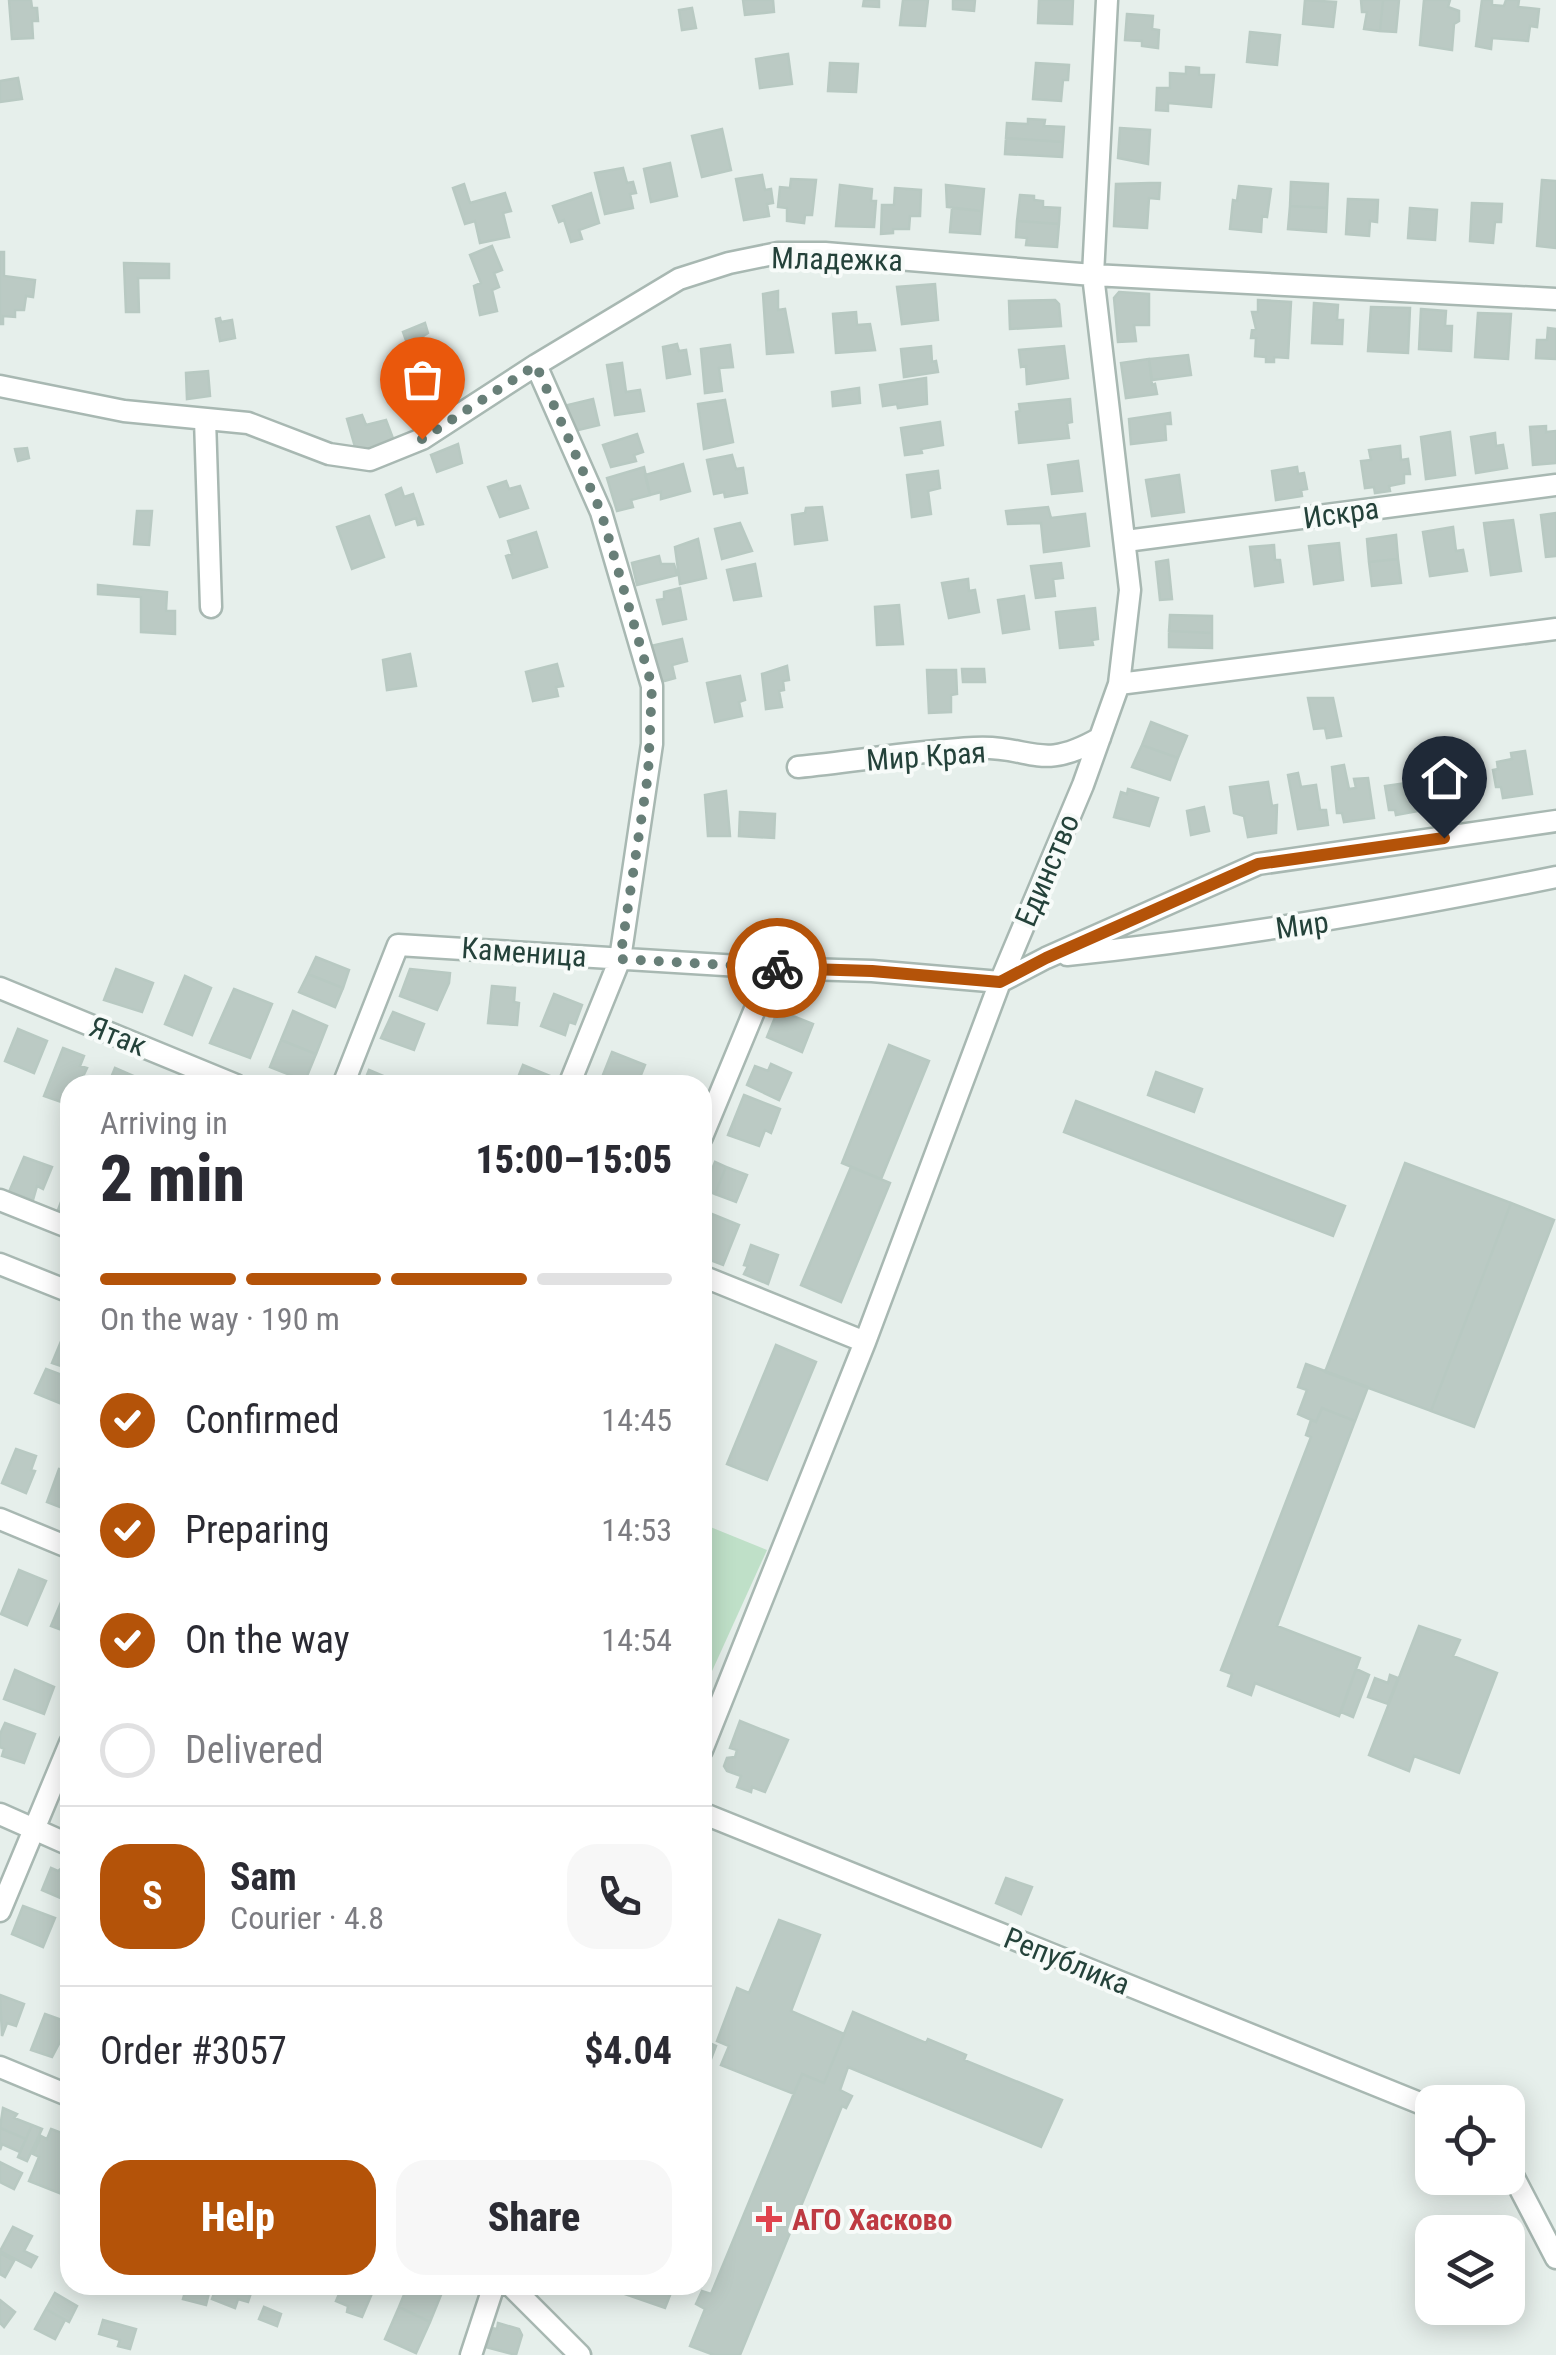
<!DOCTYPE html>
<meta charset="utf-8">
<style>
body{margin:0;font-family:"Roboto Condensed",sans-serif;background:#f7f7f7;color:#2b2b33;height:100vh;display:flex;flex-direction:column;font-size:38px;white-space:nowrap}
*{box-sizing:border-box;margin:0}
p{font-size:32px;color:#7c7c81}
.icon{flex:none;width:55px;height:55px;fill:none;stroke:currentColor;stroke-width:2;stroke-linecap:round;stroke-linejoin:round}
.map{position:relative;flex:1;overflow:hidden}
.sheet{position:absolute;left:60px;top:1075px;width:652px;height:1220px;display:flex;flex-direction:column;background:#fff;border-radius:30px;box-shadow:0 5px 25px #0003}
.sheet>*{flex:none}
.fabs{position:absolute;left:1415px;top:2085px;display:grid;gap:20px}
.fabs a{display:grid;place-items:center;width:110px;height:110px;border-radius:20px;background:#fff;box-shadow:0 5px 25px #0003;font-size:50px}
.pin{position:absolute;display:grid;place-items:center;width:85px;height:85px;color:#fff;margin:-102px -42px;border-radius:50% 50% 50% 0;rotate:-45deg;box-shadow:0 0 10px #0007}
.pin .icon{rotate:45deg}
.courier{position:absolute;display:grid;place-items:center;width:100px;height:100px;margin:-50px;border:8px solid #b45309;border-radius:50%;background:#fff;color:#222;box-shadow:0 2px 12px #0007}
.summary em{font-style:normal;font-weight:800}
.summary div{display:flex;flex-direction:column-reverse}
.summary{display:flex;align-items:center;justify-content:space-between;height:170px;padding:0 40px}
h1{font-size:65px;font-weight:800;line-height:75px}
.bar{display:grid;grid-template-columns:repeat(4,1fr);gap:15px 10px;align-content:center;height:120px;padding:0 40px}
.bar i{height:12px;border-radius:8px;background:#e1e1e2}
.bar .on{background:#b45309}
.bar p{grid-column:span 4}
.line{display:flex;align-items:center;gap:25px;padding:0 40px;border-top:2px solid #e1e1e2}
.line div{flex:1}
.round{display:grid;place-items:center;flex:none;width:105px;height:105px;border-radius:30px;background:#f7f7f7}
ol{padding:0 40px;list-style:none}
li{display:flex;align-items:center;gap:30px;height:110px}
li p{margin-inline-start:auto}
li .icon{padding:10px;border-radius:50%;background:#b45309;color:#fff;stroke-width:4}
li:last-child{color:#7c7c81}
li i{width:55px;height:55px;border:5px solid #e1e1e2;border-radius:50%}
.primary-button{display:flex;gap:20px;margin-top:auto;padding:20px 40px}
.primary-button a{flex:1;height:115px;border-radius:30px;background:#b45309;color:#fff;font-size:40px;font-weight:800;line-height:115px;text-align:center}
.primary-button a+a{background:#f7f7f7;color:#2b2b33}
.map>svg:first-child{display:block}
</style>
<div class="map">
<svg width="1556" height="2355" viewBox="0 0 1556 2355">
<rect width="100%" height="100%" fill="#e6efeb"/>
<!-- green -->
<path fill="#bfe0c8" d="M703,1524L767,1550L703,1691Z"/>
<!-- building -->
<path fill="#bbcac4" stroke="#b8c9c2" stroke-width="2.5" d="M9,0H31L32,8H37L38,21H32L33,38L12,39Z
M743,0H773L774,12L745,15Z
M864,0H879V7L863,6Z
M903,0H928L925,26L900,25Z
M953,0H975L974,11L953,9Z
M1039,0H1073L1072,24L1038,23Z
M1305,0L1336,2L1333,27L1303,24Z
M1361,0H1383L1380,31L1364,29L1367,12H1362Z
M1383,0H1399L1396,32L1380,31Z
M1424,0H1450L1448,7L1459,11V21L1454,24L1452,50L1420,45Z
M1482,0H1492V5L1504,6L1506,0H1519L1518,7L1539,9L1537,27L1530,26L1528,41L1492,38L1491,49L1476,46Z
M692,8L696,28L682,30L679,10Z
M1127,14L1153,16L1152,29L1159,30L1158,48L1142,46V41L1125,40Z
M1250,32L1280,35L1277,65L1247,62Z
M788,54L792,84L760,88L756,59Z
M830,63L858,64L856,92L828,91Z
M1036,63L1069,65L1068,80H1063L1061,101L1033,99Z
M1186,67L1199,68V75H1214L1211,107L1168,103V111L1156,110L1157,88H1170V73L1186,74Z
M18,78L22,99L0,102V81Z
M1028,119L1045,120L1044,126L1064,127L1063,142L1006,138L1007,123L1028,124Z
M1120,128L1150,130L1148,164L1118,158Z
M722,129L731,170L702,177L692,136Z
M1006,138L1063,142L1062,157L1005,154Z
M670,163L677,196L651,202L644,169Z
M623,168L627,183L633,182L636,193L630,194L633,208L605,214L595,173Z
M762,175L765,190L771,189L773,203L767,204L769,216L744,220L736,179Z
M791,179L816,180L812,215H805L804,223L787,221V208L778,207L780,187L790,188Z
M1542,180L1556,181V248L1537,246Z
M1291,182L1328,184L1327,208L1290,206Z
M1150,183H1160L1159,199L1149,198L1147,228L1114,226L1116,184Z
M464,184L470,203L505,193L511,211L503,213L509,237L480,243L475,221L465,224L453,188Z
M840,185L872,189L871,201H876L874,227L836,226Z
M946,185L984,189L982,211L947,207Z
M1239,186L1271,189L1267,217L1262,216L1261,232L1230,229L1233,200L1237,201Z
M895,188L921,190L920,216H910L909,229H893V233L881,234L882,205H894Z
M591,193L599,223L579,230L582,239L571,242L564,220L559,222L553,206Z
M1020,195L1034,196V200L1043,201V207L1060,208L1059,224L1017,221Z
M1348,199L1378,200L1377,222L1370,221L1369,236L1346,234Z
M1472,203L1502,204L1501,222H1495L1493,243L1470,241Z
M1290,206L1327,208L1326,232L1288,229Z
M952,208L982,211L980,234L950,232Z
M1410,208L1437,210L1435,240L1408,238Z
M1017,221L1059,224L1057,247L1026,245L1027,238L1016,237Z
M492,246L502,270L494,273L499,287L492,290L497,311L480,315L474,286L481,283L470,255Z
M0,252H4V276L35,280L33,297L26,296L24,310H15V317L3,316V324H0Z
M124,263L169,264V278H138L139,312H126Z
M935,284L938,320L902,324L897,287Z
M778,291V310L785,309L793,352L767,354L763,294Z
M1119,292L1149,294V325H1134L1136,341L1118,342L1114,298Z
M1055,300L1059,304L1061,326L1010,329L1009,301Z
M1258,300L1291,302L1288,358L1274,357V362H1266V357L1255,356L1256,338H1251L1252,330L1256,329L1252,312H1258Z
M1314,303L1338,305L1337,320H1343L1342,344L1312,343Z
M1371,307L1410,308L1408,353L1368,351Z
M1421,309L1446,311L1445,326H1452L1451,351L1419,349Z
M856,312L857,325L870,324L875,350L836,353L833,314Z
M1478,313L1511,314L1508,359L1475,357Z
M220,318L221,322L232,320L235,338L220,341L216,319Z
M425,323L428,333L408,346L403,332Z
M1548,328L1556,329V359L1536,358L1537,340H1547Z
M677,344L679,351L686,350L690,374L667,378L663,347Z
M730,345L733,367L719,368L722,391L705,393L701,349Z
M931,346L932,362L936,361L938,372L904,377L901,349Z
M1064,346L1068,378L1027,384L1026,366L1021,367L1019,350Z
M1188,355L1191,375L1152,380L1149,359Z
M1149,359L1152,385L1155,384L1157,394L1126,398L1121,363Z
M622,363L626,392L640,390L644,411L615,415L607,365Z
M208,371L210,396L187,399L186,373Z
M926,378L927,404L898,408L897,404L883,406L880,385Z
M859,388L860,403L833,406L832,392Z
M593,399L599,425L574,431L567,415L568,405Z
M1070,399L1072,422L1067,423L1069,438L1019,443L1016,412L1020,411L1019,404Z
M725,400L733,442L704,449L698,404Z
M1170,413L1171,424H1165L1166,440L1131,444L1129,419Z
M362,415L366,425L386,420L394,441L357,454L347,419Z
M940,422L943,445L921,449L922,453L905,455L901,428Z
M1546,426V432L1556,431V463L1533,465L1530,427Z
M1450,432L1455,475L1426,479L1421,437Z
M1495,433L1496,446L1503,445L1507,468L1476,473L1471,437Z
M637,434L643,452L634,455L636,461L611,467L603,445Z
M458,444L462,463L437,472L431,455Z
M1400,446L1401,460L1408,459L1410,474H1404V483L1389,486L1390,491L1375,493L1374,487L1365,488L1361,461L1371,460L1369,450Z
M27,448L29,458L18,461L15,449Z
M732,455L736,469L743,468L747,493L725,497L724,492L714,494L707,460Z
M1078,461L1082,491L1052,494L1048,465Z
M683,464L690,491L661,499V492L650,495L645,475Z
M644,467L650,495L631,500L633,507L617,511L607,478Z
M1297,467L1298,474L1304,473L1307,489L1301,490L1302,496L1276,500L1272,471Z
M938,471L940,488L928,491L931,514L912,517L907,475Z
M1179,475L1184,512L1152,516L1146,480Z
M506,481L509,489L520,486L528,508L500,517L488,487Z
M401,488L404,497L413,494L423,524L418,525L416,518L396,525L386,495Z
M822,507L827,540L795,544L792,515L805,513L806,508Z
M1048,507L1051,518L1085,514L1089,546L1044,552L1041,523L1008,524L1006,511Z
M137,511H152L149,545L134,544Z
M1556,513V556L1546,557L1541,515Z
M369,516L384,557L352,569L337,527Z
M1513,520L1521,571L1491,575L1484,523Z
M740,523L752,551L722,559L715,529Z
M1453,527L1456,551L1463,550L1467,571L1430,576L1423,532Z
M536,532L547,567L513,578L506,556L512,554L508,541Z
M1396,535L1398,559L1369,562L1367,539Z
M698,539L706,578L680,584L675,547Z
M1339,543L1343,580L1314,584L1309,546Z
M1274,545L1275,560H1280L1283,582L1255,586L1250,547Z
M659,556L661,564H674L677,575L637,585L632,563Z
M1398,559L1401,583L1372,586L1369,562Z
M1168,560L1172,599L1160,600L1156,562Z
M1061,563L1063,578L1053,579L1055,596L1036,598L1031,566Z
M755,564L761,596L734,600L727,570Z
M968,579L969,591L975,590L979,612L949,618L942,583Z
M98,585L167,592L166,611H175V634L141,632V597L98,594Z
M680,588L686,619L663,624L657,600L664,599V592Z
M1024,596L1029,629L1003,633L998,600Z
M899,605L903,644L877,645L875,607Z
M1095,608L1098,639L1092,640L1093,645L1060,648L1056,612Z
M1170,615L1212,616V633L1169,631Z
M1169,631L1212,633V648L1169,647Z
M682,639L687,661L672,665L675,678L661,682L651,646Z
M410,654L416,686L387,690L383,660Z
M557,664L563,686L556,687L558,696L533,701L526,672Z
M787,666L789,680L783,681L784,690L779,691L782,707L766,709L762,674Z
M962,669H984L985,682H963Z
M927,670H956L957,694L951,695V712L929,713Z
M740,676L745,700L739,702L742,716L715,722L707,683Z
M1308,698H1333L1341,736L1327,738L1325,728L1314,729Z
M1151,722L1187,736L1178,758L1142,745Z
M1142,745L1178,758L1170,780L1132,767Z
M1525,751L1532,794L1503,798L1501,787H1496L1493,770L1498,769L1497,762L1512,759L1511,753Z
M1471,756L1474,779L1443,782L1440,759Z
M1344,765L1349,789L1356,788L1354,779L1368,778L1374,818L1344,822L1342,813H1337L1332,767Z
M1298,773L1301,787L1316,785L1320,810H1326L1328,825L1298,829L1288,775Z
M1474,779L1478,802L1447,806L1438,783Z
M1268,782L1272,806L1277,805L1276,833L1248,837L1244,816L1234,813L1230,787Z
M1414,782L1418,811L1396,815L1395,810H1389L1385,786Z
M1128,789L1158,798L1149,826L1114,817L1121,792L1127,794Z
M726,791L730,836H708L705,795Z
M1204,807L1209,831L1191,835L1187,811Z
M740,812L775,814L774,838L739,836Z
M316,957L349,970L343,988L308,974Z
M116,969L153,983L142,1012L104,1000Z
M410,969L450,973L449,983L437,1010L400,996Z
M308,974L343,988L335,1007L299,992Z
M185,976L211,988L192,1035L165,1024Z
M492,986L515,988L514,1002L519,1003L517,1025L488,1023Z
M234,989L272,1004L250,1058L210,1043Z
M554,994L582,1005L575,1024L569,1022L565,1035L541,1026Z
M778,1010L813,1024L802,1052L767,1037Z
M293,1011L327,1026L316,1054L281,1040Z
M393,1012L424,1024L414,1050L381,1038Z
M18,1029L47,1041L34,1073L5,1061Z
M281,1040L316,1054L305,1081L270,1067Z
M889,1045L929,1061L881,1179L842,1163Z
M63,1048L84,1056L80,1066L87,1068L79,1085H70V1105L44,1096Z
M612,1052L645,1065L637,1085H599Z
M771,1064L791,1073L779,1100L747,1085L755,1066L768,1071Z
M523,1065L550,1076L546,1085H515Z
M115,1068L138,1078L135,1085H108Z
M369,1070L395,1081L393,1085H363Z
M1156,1072L1202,1089L1194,1112L1148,1095Z
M744,1095L780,1109L771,1133L765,1130L759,1146L728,1135Z
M1076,1101L1345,1206L1333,1236L1064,1132Z
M24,1157L52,1167L43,1189L37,1186L33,1200L9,1192Z
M715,1162L726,1167L715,1194L704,1189Z
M1405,1163L1511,1203L1431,1411L1325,1372Z
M726,1167L747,1175L736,1202L715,1194Z
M851,1167L890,1183L841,1302L801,1285Z
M70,1178V1215L58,1210Z
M1511,1203L1554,1220L1474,1427L1431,1411Z
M702,1210L739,1225L723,1265L702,1257Z
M751,1245L778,1255L768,1284L744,1274L748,1266L744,1265Z
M67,1327L70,1328V1369L52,1363Z
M776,1345L816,1362L767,1480L727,1464Z
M1306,1364L1368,1387L1355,1421L1322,1408L1316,1422L1298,1414L1307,1390L1298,1387Z
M46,1369L70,1378L62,1404L35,1393Z
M1322,1408L1355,1421L1277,1626L1360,1658L1339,1716L1255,1683L1251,1695L1228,1686L1232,1674L1221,1670L1311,1437L1306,1435L1311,1420L1316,1422Z
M16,1449L36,1456L31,1470L35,1471L26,1493L2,1483Z
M59,1469L70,1472V1511L47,1502Z
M19,1570L46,1581L27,1625L1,1614Z
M70,1581V1633L51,1626Z
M1419,1626L1460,1640L1453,1656L1497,1673L1459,1773L1414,1756L1409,1771L1369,1755Z
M1356,1669L1369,1675L1353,1717L1341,1712Z
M15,1670L54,1687L44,1714L4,1699Z
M1390,1675L1398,1678L1388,1704L1368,1697L1375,1678L1388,1683Z
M740,1721L788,1740L765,1792L752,1787L751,1792L737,1787L741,1776L727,1771L724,1766L727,1758L735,1757L737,1750L730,1748Z
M5,1723L35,1734L24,1763L2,1756L4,1749L0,1747V1734Z
M67,1864L70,1866V1902L42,1890L51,1868L58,1871Z
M1006,1878L1032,1887L1021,1914L996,1903Z
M23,1906L55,1918L43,1947L12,1934Z
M779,1920L820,1935L791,2011L844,2034L824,2083L802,2074L794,2094L721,2065L729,2046L717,2041L737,1988L749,1993Z
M0,1995L24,2004L16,2026L7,2023L2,2036Z
M853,2012L926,2043L928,2039L966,2055L964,2060L1062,2100L1041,2147L848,2067L840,2090L852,2096L846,2108L842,2106L740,2355H714L690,2346L705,2309L696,2304L702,2291L711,2294L802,2074L824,2083Z
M45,2014L70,2023L52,2057L31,2050Z
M705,2041L716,2046L708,2067L702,2065Z
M3,2108L17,2114L14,2118L32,2125L26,2139L0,2128Z
M32,2125L42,2129L27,2161L18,2157Z
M0,2128L26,2139L20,2152L2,2144L0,2150Z
M51,2129L70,2136V2180L64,2195L29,2181L39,2157L33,2154L41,2136L47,2139Z
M0,2162L22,2173L14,2189L0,2182Z
M13,2227L32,2236L24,2251L37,2257L31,2267L0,2251Z
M0,2253L14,2261L5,2277L0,2274Z
M187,2285H211L206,2305L183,2299Z
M217,2285H229L251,2293L248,2302L238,2299L235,2308L212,2299Z
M248,2285H275L272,2293Z
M343,2285H357L373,2291L362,2317L347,2312L348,2306L336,2301Z
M408,2285H431L443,2290L430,2322L399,2307Z
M599,2285H674L665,2308Z
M55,2293L77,2306L69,2322L46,2309Z
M0,2300L15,2312L4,2327L0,2323Z
M264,2307L281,2314L277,2326L259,2319Z
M399,2307L430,2322L416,2353L385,2339Z
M46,2309L65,2320L55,2339L35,2329Z
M103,2320L136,2329L130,2349L118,2346L120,2340L99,2334Z
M498,2323L519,2329L522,2335L516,2355L486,2347L491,2328L497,2329Z"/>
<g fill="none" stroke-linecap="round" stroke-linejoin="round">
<!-- minor casing -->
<g stroke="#a8b8b2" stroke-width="25">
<path id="minor" d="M536,365L601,512L652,686V744L620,959L569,1085
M0,386L124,411L248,423L329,454L370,460L422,439L536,365L679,279L729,263L778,253H825L1093,275L1556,299
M205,419L211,607
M1126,541L1556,485
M1119,684L1556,629
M798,767C857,761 916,751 974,748C1032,745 1039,773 1100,738
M1067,955C1232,938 1394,910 1556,877
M1000,982L1046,958L1258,864L1556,821
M0,988L236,1085
M343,1085L398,945L772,968L872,971L1000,982
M702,1137L772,968
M0,1200L70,1228
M0,1264L70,1292
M702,1276L865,1342
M0,1519L70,1548
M702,1750L865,1342L1000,982L1083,785L1119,684L1130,590L1093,275L1107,0
M702,1813L1432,2108
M0,1814L70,1845
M0,1911L70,1743
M0,2067L70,2096
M1508,2166L1556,2258
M510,2285L580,2355
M471,2355L494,2285"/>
</g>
<!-- minor -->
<use href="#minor" stroke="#fff" stroke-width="20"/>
</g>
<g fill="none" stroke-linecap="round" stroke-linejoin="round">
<!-- done -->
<path stroke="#687f78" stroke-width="10" stroke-dasharray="0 18" d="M422,439L536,365L601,512L652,686L648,775L620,959L777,968"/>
<!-- route -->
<path stroke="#b45309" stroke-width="12" d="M777,968L872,971L1000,982L1046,958L1258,864L1444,838"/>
</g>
<!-- markers -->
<path fill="#e0444e" stroke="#f7fbf9" stroke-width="4" d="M764 2204h10v10h10v10h-10v10h-10v-10h-10v-10h10z"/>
<g text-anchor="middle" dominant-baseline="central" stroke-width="8" stroke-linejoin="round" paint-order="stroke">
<!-- street labels -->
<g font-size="30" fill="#24423a" stroke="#f7fbf9">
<text transform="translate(837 259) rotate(1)">Младежка</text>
<text transform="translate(1341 513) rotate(-8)">Искра</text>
<text transform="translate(926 756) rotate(-4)">Мир Края</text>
<text transform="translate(1047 870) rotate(-67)">Единство</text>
<text transform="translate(1302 925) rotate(-8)">Мир</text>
<text transform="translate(524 952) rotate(4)">Каменица</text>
<text transform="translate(118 1036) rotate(22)">Ятак</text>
<text transform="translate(1067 1961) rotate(22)">Република</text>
</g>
<!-- health labels -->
<g font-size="30" font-weight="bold" fill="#be3a42" stroke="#f7fbf9" text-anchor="start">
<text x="792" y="2219">АГО Хасково</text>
</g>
</g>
</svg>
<div class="fabs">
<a><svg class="icon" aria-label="locate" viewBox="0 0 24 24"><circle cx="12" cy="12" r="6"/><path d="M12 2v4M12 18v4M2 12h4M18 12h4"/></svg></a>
<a><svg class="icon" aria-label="layers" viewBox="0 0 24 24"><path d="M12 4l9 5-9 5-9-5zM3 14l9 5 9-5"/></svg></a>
</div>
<div class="pin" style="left:422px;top:439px;background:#ea580c"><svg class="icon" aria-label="bag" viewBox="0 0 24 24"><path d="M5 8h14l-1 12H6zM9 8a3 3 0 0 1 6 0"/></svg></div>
<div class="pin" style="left:1444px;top:838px;background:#1f2937"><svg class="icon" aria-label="home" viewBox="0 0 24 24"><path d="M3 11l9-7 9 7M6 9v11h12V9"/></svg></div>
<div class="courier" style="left:777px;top:968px"><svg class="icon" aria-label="bike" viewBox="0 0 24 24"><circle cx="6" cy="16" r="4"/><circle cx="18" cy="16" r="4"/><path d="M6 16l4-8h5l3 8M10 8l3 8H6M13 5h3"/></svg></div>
<section class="sheet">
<div class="summary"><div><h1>2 min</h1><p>Arriving in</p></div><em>15:00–15:05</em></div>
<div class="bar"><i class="on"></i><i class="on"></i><i class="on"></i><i></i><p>On the way · 190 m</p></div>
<ol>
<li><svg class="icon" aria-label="check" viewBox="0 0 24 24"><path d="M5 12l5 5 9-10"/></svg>Confirmed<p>14:45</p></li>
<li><svg class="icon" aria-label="check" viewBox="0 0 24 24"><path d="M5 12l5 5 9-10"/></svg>Preparing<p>14:53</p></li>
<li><svg class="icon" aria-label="check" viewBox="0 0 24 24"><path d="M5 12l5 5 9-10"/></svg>On the way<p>14:54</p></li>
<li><i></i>Delivered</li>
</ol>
<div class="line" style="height:180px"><b class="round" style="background:#b45309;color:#fff">S</b><div><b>Sam</b><p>Courier · 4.8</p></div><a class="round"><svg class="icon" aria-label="phone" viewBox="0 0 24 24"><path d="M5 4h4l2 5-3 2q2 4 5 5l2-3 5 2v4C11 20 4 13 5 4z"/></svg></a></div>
<div class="line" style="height:130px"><div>Order #3057</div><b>$4.04</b></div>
<div class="primary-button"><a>Help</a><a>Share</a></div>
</section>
</div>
